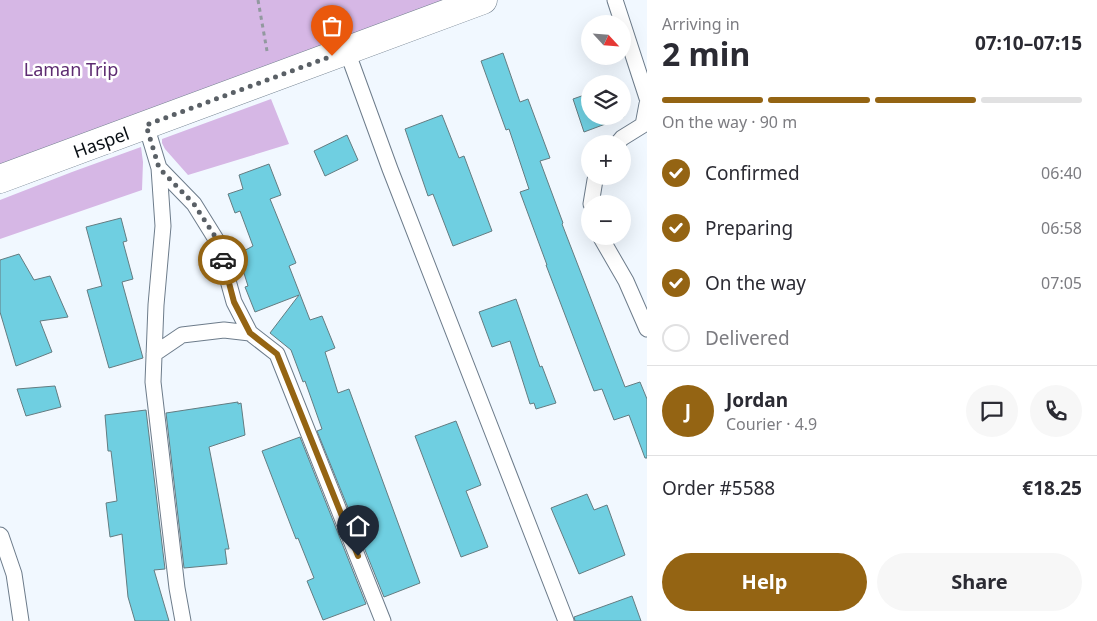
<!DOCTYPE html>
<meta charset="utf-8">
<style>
body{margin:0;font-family:"Noto Sans",sans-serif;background:#f7f7f7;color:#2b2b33;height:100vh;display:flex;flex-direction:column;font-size:19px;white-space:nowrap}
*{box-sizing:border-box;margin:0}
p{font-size:16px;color:#7c7c81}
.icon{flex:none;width:28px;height:28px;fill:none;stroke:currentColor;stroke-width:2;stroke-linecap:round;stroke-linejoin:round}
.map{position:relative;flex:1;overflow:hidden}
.sheet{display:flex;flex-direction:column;background:#fff;width:450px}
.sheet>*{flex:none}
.needle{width:32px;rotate:116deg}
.controls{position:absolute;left:581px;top:15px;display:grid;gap:10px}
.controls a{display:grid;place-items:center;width:50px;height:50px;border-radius:50%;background:#fff;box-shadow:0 5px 20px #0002;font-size:25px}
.pin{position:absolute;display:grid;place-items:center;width:42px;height:42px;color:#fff;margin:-51px -21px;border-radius:50% 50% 50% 0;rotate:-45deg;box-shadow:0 0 5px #0007}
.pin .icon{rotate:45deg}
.courier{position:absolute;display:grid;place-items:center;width:50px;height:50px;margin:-25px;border:4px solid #946413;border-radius:50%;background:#fff;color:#222;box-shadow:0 1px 6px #0007}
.overview em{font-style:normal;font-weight:700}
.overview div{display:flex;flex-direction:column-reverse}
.overview{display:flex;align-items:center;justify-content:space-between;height:85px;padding:0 15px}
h1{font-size:32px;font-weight:700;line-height:38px}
.bar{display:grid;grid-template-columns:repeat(4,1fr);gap:8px 5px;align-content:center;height:60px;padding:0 15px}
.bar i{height:6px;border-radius:4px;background:#e1e1e2}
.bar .current{background:#946413}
.bar p{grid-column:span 4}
.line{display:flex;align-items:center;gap:12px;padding:0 15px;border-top:1px solid #e1e1e2}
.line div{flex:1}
.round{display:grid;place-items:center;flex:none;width:52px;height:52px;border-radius:26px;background:#f7f7f7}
ol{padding:0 15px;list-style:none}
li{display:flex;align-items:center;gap:15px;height:55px}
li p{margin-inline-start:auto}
li .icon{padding:5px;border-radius:50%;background:#946413;color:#fff;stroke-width:4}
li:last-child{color:#7c7c81}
li i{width:28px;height:28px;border:2px solid #e1e1e2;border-radius:50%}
.action{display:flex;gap:10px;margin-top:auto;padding:10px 15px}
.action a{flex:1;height:58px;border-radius:30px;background:#946413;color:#fff;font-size:20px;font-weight:700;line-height:58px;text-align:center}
.action a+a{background:#f7f7f7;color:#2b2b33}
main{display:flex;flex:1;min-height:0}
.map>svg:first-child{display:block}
</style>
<main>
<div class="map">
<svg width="647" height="621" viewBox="0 0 647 621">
<rect width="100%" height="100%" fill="#f1f8ff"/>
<!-- green -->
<path fill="#d6b7e5" d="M0,0H464L0,172Z
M271,99L289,144L188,175L165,149L162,143V139Z
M141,147L143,162L142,190L0,239V200L72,172Z"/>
<!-- building -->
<path fill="#6fcfe1" stroke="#647c81" d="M503,53L520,102L528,99L550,158L540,161L563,223L562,224L625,387L640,382L647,399V458H645L629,415L614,420L602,389L594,391L546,265H547L520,192L529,189L509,129L506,130L481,61Z
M590,93V116H622V112L624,117L584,132L573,99Z
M442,115L459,158L464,156L492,231L453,246L433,194L428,196L405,129Z
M347,135L358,160L325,176L314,151Z
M269,164L281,195L270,199L296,263L289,266L310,320L322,316L335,348L325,352L338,393L349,389L420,583L384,597L317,431L322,429L305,381L303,382L291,350L270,333L299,295L255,312L245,287L248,286L238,254L253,246L240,211L235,213L228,194L243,189L239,175Z
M121,218L127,241L123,242L133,279L122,282L143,358L109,368L87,290L102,286L86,227Z
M19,254L34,280L50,276L68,317L40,321L52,352L16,366L0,312V260Z
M516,299L540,367L542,366L556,403L536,409L534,403L530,404L510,341L492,347L479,312Z
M55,386L61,407L26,416L17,389Z
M238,402V404L241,403L245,435L209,447L229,549H225L227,564L184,568L166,413Z
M146,410L165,569L154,570L169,621H135L128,597L122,534L110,537L106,503L117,501L111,451H108L105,415Z
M456,421L481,485L466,491L488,547L461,557L415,436Z
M300,437L366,604L323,620L307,581L314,578L298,538L296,539L262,451Z
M587,494L594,510L607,505L625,555L579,574L551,508Z
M632,596L641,621H575L574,617Z"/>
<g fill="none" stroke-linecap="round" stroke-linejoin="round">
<!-- lane casing -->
<g stroke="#6d7c8b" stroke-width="17">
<path id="lane" d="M615,0L647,98
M347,51L390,169L566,621
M146,125L159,168L163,226L156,305L153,382L177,588L183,621
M617,144L622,138L643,125L647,104
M159,168L194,204L217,241L234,302L250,333L277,354L383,621
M591,204L595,180L597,176
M600,236L626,281L647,329
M154,354L182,335L224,330L250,333
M0,535L1,536L14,574L21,621"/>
</g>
<!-- street casing -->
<g stroke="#6d7c8b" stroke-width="29">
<path id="street" d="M0,179L483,0"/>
</g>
<!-- path -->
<path stroke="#92999f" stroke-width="3" stroke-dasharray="4 4" stroke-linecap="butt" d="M258,0L267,51"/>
<!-- lane -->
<use href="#lane" stroke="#fff" stroke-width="15"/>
<!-- street -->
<use href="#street" stroke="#fff" stroke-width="28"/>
</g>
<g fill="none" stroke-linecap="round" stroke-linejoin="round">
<!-- done -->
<path stroke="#5a6066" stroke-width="5" stroke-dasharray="0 9" d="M223,260L218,241L194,204L159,168L146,125L332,56"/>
<!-- route -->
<path stroke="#946413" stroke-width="6" d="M223,260L234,302L250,333L277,354L358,556"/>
</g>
<g text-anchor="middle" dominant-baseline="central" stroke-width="5" stroke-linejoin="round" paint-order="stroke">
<!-- park labels -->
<g font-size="18" fill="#5d2b71" stroke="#fff">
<text x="71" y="69">Laman Trip</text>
</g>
<!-- street labels -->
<g font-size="18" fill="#080e13" stroke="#fff">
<text transform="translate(101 142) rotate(-20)">Haspel</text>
</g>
</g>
</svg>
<div class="controls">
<a><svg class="needle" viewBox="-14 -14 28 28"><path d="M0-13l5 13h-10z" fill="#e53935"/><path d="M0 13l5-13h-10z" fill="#7c7c81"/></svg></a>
<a><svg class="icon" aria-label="layers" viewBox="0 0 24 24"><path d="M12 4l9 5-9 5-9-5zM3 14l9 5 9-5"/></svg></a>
<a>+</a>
<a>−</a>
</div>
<div class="pin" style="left:332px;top:56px;background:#ea580c"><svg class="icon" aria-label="bag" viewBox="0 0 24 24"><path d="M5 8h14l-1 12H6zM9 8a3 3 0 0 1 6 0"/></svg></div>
<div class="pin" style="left:358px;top:556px;background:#1f2937"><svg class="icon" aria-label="home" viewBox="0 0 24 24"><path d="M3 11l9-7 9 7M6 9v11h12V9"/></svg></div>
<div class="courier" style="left:223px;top:260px"><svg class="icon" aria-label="car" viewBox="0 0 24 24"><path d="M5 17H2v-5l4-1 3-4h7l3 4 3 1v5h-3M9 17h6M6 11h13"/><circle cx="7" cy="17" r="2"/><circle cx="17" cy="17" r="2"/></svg></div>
</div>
<section class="sheet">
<div class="overview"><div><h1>2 min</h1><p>Arriving in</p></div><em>07:10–07:15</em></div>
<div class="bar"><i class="current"></i><i class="current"></i><i class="current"></i><i></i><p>On the way · 90 m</p></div>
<ol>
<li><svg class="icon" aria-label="check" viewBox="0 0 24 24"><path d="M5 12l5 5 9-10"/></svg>Confirmed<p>06:40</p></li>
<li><svg class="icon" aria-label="check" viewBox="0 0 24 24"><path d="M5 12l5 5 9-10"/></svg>Preparing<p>06:58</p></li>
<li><svg class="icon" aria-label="check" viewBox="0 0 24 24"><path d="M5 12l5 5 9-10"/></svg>On the way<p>07:05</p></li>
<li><i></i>Delivered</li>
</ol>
<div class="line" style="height:90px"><b class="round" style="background:#946413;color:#fff">J</b><div><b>Jordan</b><p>Courier · 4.9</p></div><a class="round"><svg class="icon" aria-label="chat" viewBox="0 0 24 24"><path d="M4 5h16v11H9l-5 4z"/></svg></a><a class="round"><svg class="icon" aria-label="phone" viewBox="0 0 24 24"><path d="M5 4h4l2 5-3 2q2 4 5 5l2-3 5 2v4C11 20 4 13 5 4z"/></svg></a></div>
<div class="line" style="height:65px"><div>Order #5588</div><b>€18.25</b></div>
<div class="action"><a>Help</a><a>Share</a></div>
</section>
</main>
